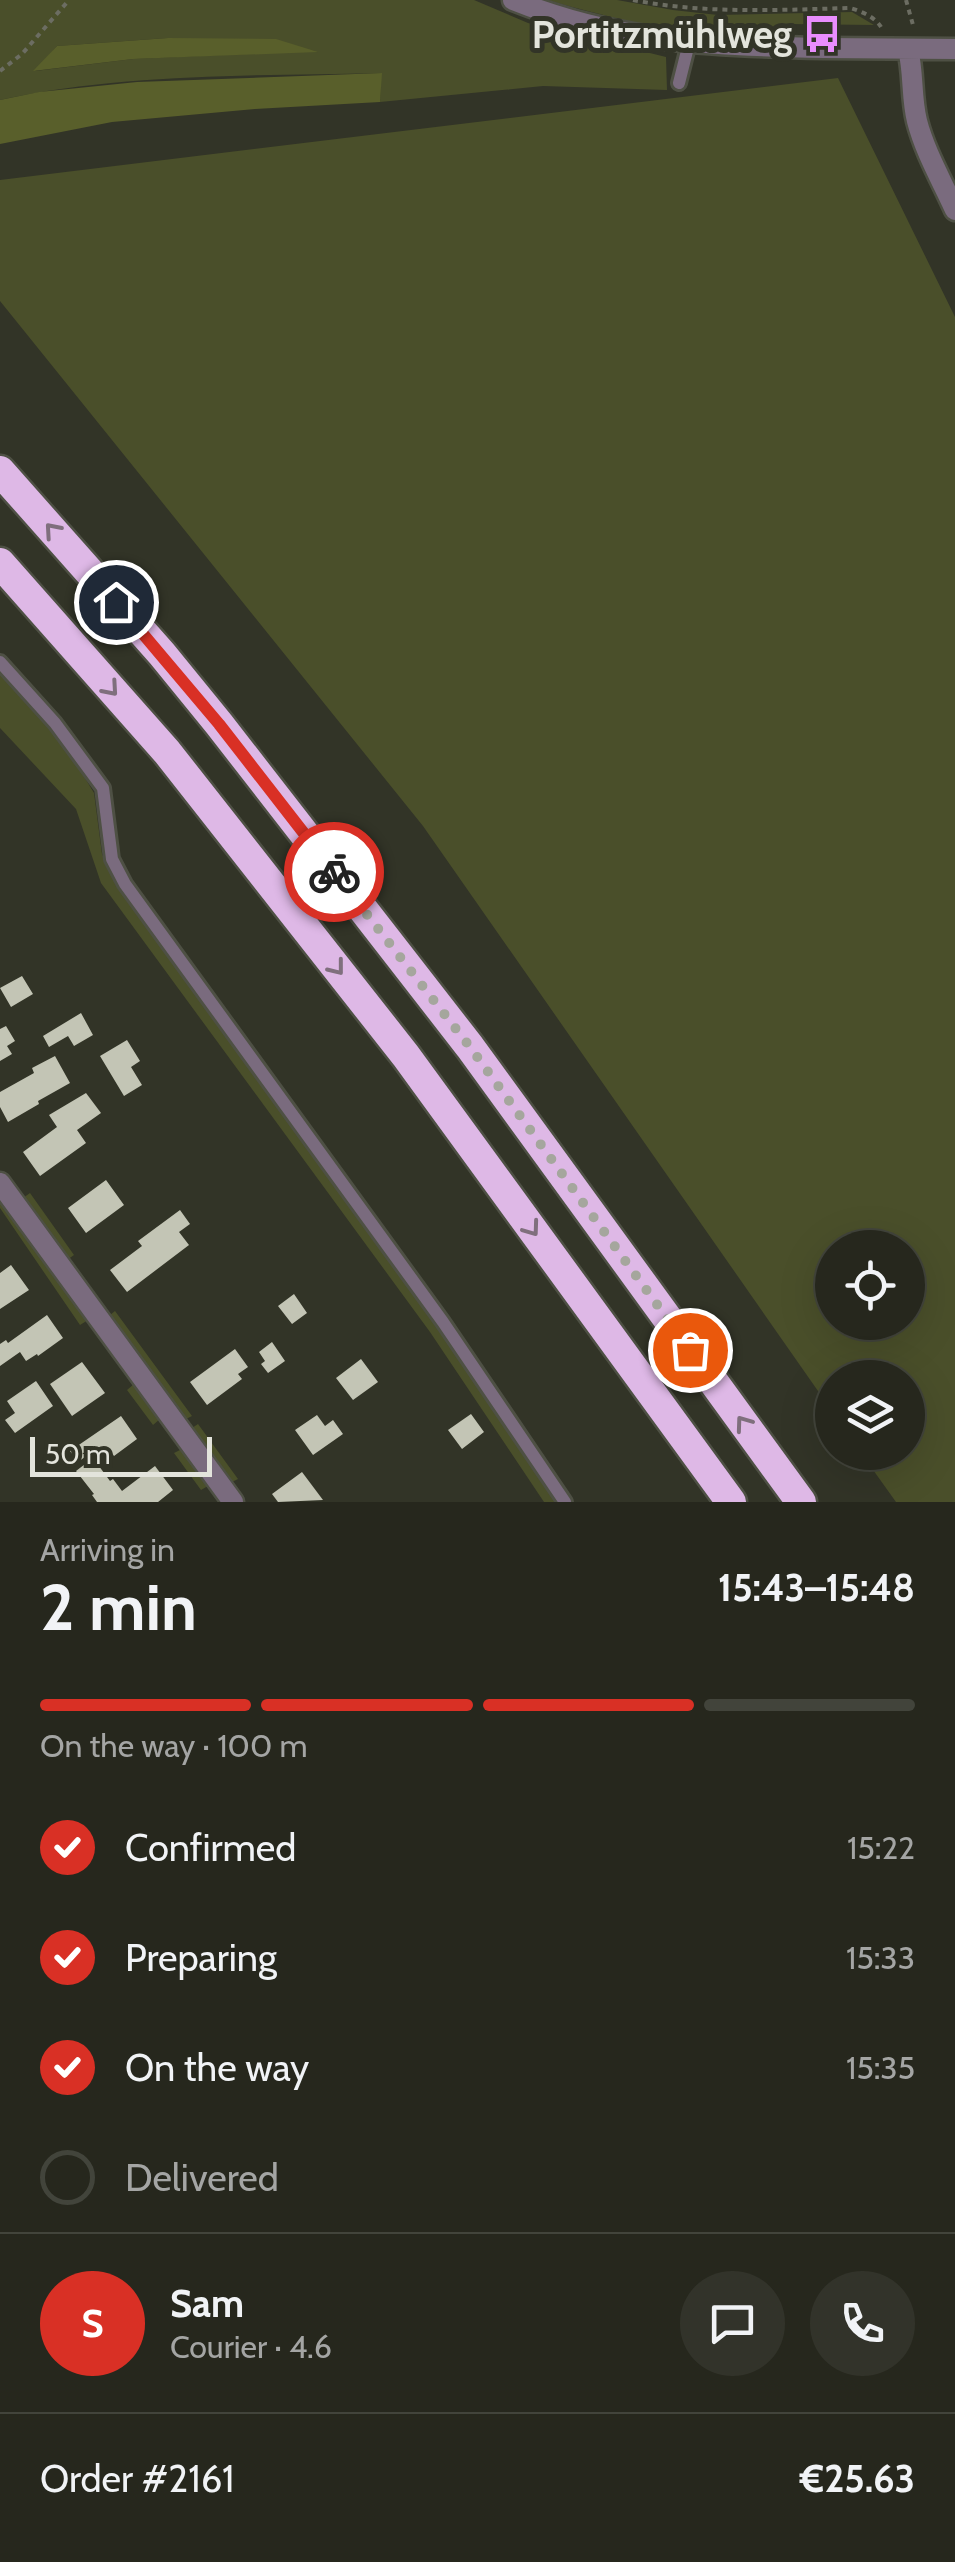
<!DOCTYPE html>
<meta charset="utf-8">
<style>
body{margin:0;font-family:Cabin,sans-serif;background:#32332a;color:#f1f3f6;height:100vh;display:flex;flex-direction:column;font-size:38px;white-space:nowrap}
*{box-sizing:border-box;margin:0}
p{font-size:32px;color:#a4a5a4}
.icon{flex:none;width:55px;height:55px;fill:none;stroke:currentColor;stroke-width:2;stroke-linecap:round;stroke-linejoin:round}
.map{position:relative;height:1502px;overflow:hidden}
.drawer{display:flex;flex-direction:column;background:#26271d;flex:1}
.drawer>*{flex:none}
.tools{position:absolute;left:815px;top:1230px;display:grid;gap:20px}
.tools a{display:grid;place-items:center;width:110px;height:110px;border-radius:50%;background:#26271d;box-shadow:0 10px 40px #0002,0 0 0 2px #42443b;font-size:50px}
.scale{position:absolute;left:30px;bottom:25px;width:182px;box-sizing:border-box;padding-left:10px;border:5px solid #e3e4dc;border-top:0;font-size:28px;line-height:35px;white-space:nowrap;color:#e3e4dc;-webkit-text-stroke:8px #323427;paint-order:stroke}
.pin{position:absolute;display:grid;place-items:center;width:85px;height:85px;color:#fff;margin:-42px;border:5px solid #fff;border-radius:50%;box-shadow:0 2px 10px #0007}
.courier{position:absolute;display:grid;place-items:center;width:100px;height:100px;margin:-50px;border:8px solid #d93025;border-radius:50%;background:#fff;color:#222;box-shadow:0 2px 12px #0007}
.head em{font-style:normal;font-weight:700}
.head div{display:flex;flex-direction:column-reverse}
.head{display:flex;align-items:center;justify-content:space-between;height:170px;padding:0 40px}
h1{font-size:65px;font-weight:700;line-height:75px}
.bar{display:grid;grid-template-columns:repeat(4,1fr);gap:15px 10px;align-content:center;height:120px;padding:0 40px}
.bar i{height:12px;border-radius:8px;background:#42443b}
.bar .selected{background:#d93025}
.bar p{grid-column:span 4}
.line{display:flex;align-items:center;gap:25px;padding:0 40px;border-top:2px solid #42443b}
.line div{flex:1}
.round{display:grid;place-items:center;flex:none;width:105px;height:105px;border-radius:52px;background:#32332a}
ol{padding:0 40px;list-style:none}
li{display:flex;align-items:center;gap:30px;height:110px}
li p{margin-inline-start:auto}
li .icon{padding:10px;border-radius:50%;background:#d93025;color:#fff;stroke-width:4}
li:last-child{color:#a4a5a4}
li i{width:55px;height:55px;border:5px solid #42443b;border-radius:50%}
.map>svg:first-child{display:block}
</style>
<div class="map">
<svg width="955" height="1502" viewBox="0 0 955 1502">
<rect width="100%" height="100%" fill="#323427"/>
<!-- green -->
<path fill="#4a4f2a" fill-rule="evenodd" d="M0,0H474L528,23L666,57L667,90L543,86L380,102L381,73C255,76 124,73 0,100ZM168,38L314,51L133,59L35,71L57,46Z
M547,0H617L673,10L718,15L852,12L874,25L789,24L790,36C766,36 742,36 718,35C659,30 604,16 547,0Z
M838,78L955,317V1502H896L861,1453L908,1452V1378H832V1411L423,826L0,301V180ZM832,1248H908V1322H832Z
M0,672L51,729L79,768L94,793L102,854L119,889L233,1038L438,1326L558,1502H544L430,1332L101,883L76,809L0,728Z
M30,1193L74,1255L67,1260L23,1198Z
M0,1196L88,1320L80,1325L0,1208Z
M115,1311L192,1416L186,1419L110,1315Z
M134,1384L160,1419L153,1425L127,1390Z
M198,1424L238,1479L230,1483L192,1428Z
M182,1449L208,1486L201,1490L174,1453Z"/>
<!-- forest -->
<path fill="#595f2b" d="M168,38L276,39L318,52L133,59L33,71L57,46Z
M382,73L380,102L255,109L112,122L0,144V100L39,92L137,82Z"/>
<!-- building -->
<path fill="#c3c5b5" d="M22,976L33,994L11,1007L0,988Z
M81,1013L93,1035L74,1046L68,1036L49,1047L43,1036Z
M6,1026L15,1041L7,1046L12,1054L0,1061V1029Z
M127,1040L140,1061L131,1067L142,1085L124,1096L100,1056Z
M55,1056L70,1083L38,1101L39,1104L8,1122L0,1107V1092L34,1073L32,1068Z
M86,1093L101,1113L77,1130L86,1143L40,1176L23,1152L57,1127L49,1115Z
M106,1180L124,1205L86,1233L68,1208Z
M180,1210L190,1224L179,1232L189,1245L127,1292L110,1270L142,1246L138,1241Z
M11,1265L29,1290L0,1309V1273Z
M294,1294L307,1313L292,1324L278,1306Z
M47,1315L63,1338L38,1356L37,1354L26,1361L20,1352L0,1366V1344L6,1340L8,1343Z
M272,1342L285,1361L268,1373L261,1364L265,1361L259,1352Z
M235,1349L248,1367L238,1374L242,1379L207,1405L190,1382Z
M361,1359L378,1382L353,1400L336,1378Z
M82,1362L105,1393L72,1416L50,1384Z
M36,1381L53,1406L15,1433L5,1420L15,1413L7,1401Z
M471,1414L484,1432L462,1449L448,1430Z
M317,1415L325,1426L333,1420L343,1434L313,1455L295,1430Z
M121,1416L137,1439L114,1456L109,1449L98,1457L95,1452L89,1454L78,1462L70,1451Z
M93,1458L110,1481L113,1479L122,1491L155,1466L173,1490L158,1502H97L92,1495L94,1494L76,1471Z
M302,1472L323,1500L278,1502L272,1494Z"/>
<g fill="none" stroke-linecap="round" stroke-linejoin="round">
<!-- lane casing -->
<g stroke="#4e5044" stroke-width="18">
<path id="lane" d="M679,83L689,43
M0,662L55,723L103,788L112,859L125,884L443,1322L565,1502"/>
</g>
<!-- street casing -->
<g stroke="#4e5044" stroke-width="25">
<path id="street" d="M513,0C617,42 713,46 824,48C867,48 911,49 955,49
M908,49C914,74 911,97 917,121C925,152 942,181 955,210
M0,1183L233,1502"/>
</g>
<!-- highway casing -->
<g stroke="#4e5044" stroke-width="35">
<path id="highway" d="M0,471L162,654L219,724L470,1047L801,1502
M0,563L167,752L406,1056L731,1502"/>
</g>
<!-- path -->
<path stroke="#6c6d62" stroke-width="4" stroke-dasharray="5 5" stroke-linecap="butt" d="M633,0C705,14 777,10 850,8C861,11 875,17 881,27
M906,0L913,25
M0,71L22,54L69,0"/>
<!-- lane -->
<use href="#lane" stroke="#7a6b7e" stroke-width="12"/>
<!-- street -->
<use href="#street" stroke="#7a6b7e" stroke-width="20"/>
<!-- highway -->
<use href="#highway" stroke="#deb8e6" stroke-width="30"/>
</g>
<!-- one-way arrows -->
<defs><path id="oneway-chevron" d="M-2-3.5L2.5 0L-2 3.5" fill="none" stroke-width="1.6" stroke-linecap="round" stroke-linejoin="round" transform="scale(2.5)"/></defs>
<g stroke="#7f6f7d">
<use href="#oneway-chevron" transform="translate(52 530) rotate(-131)"/>
<use href="#oneway-chevron" transform="translate(111 689) rotate(49)"/>
<use href="#oneway-chevron" transform="translate(337 968) rotate(52)"/>
<use href="#oneway-chevron" transform="translate(532 1229) rotate(54)"/>
<use href="#oneway-chevron" transform="translate(743 1423) rotate(-126)"/>
</g>
<g fill="none" stroke-linecap="round" stroke-linejoin="round">
<!-- done -->
<path stroke="#a5a69d" stroke-width="10" stroke-dasharray="0 18" d="M334,872L470,1047L690,1350"/>
<!-- route -->
<path stroke="#d93025" stroke-width="12" d="M116,602L219,724L334,872"/>
</g>
<!-- icons -->
<defs>
<g id="bus-bare" transform="scale(3)"><path d="M-5-6H5V4H4V6H2V4H-2V6H-4V4H-5ZM-3.5-4V0h7V-4ZM-3.5 1.2v1.5H-2V1.2ZM2 1.2v1.5H3.5V1.2Z" fill="#e98dfd" stroke="#323427" stroke-width="2.5" paint-order="stroke"/></g>
</defs>
<g fill-rule="evenodd">
<use href="#bus-bare" x="822" y="34"/>
</g>
<g text-anchor="middle" dominant-baseline="central" stroke-width="10" stroke-linejoin="round" paint-order="stroke">
<!-- poi labels -->
<g font-size="38" font-weight="bold" fill="#e3e4dc" stroke="#323427" text-anchor="end">
<text x="792" y="34">Portitzmühlweg</text>
</g>
</g>
</svg>
<div class="tools">
<a><svg class="icon" aria-label="locate" viewBox="0 0 24 24"><circle cx="12" cy="12" r="6"/><path d="M12 2v4M12 18v4M2 12h4M18 12h4"/></svg></a>
<a><svg class="icon" aria-label="layers" viewBox="0 0 24 24"><path d="M12 4l9 5-9 5-9-5zM3 14l9 5 9-5"/></svg></a>
</div>
<div class="scale">50 m</div>
<div class="pin" style="left:690px;top:1350px;background:#ea580c"><svg class="icon" aria-label="bag" viewBox="0 0 24 24"><path d="M5 8h14l-1 12H6zM9 8a3 3 0 0 1 6 0"/></svg></div>
<div class="pin" style="left:116px;top:602px;background:#1f2937"><svg class="icon" aria-label="home" viewBox="0 0 24 24"><path d="M3 11l9-7 9 7M6 9v11h12V9"/></svg></div>
<div class="courier" style="left:334px;top:872px"><svg class="icon" aria-label="bike" viewBox="0 0 24 24"><circle cx="6" cy="16" r="4"/><circle cx="18" cy="16" r="4"/><path d="M6 16l4-8h5l3 8M10 8l3 8H6M13 5h3"/></svg></div>
</div>
<section class="drawer">
<div class="head"><div><h1>2 min</h1><p>Arriving in</p></div><em>15:43–15:48</em></div>
<div class="bar"><i class="selected"></i><i class="selected"></i><i class="selected"></i><i></i><p>On the way · 100 m</p></div>
<ol>
<li><svg class="icon" aria-label="check" viewBox="0 0 24 24"><path d="M5 12l5 5 9-10"/></svg>Confirmed<p>15:22</p></li>
<li><svg class="icon" aria-label="check" viewBox="0 0 24 24"><path d="M5 12l5 5 9-10"/></svg>Preparing<p>15:33</p></li>
<li><svg class="icon" aria-label="check" viewBox="0 0 24 24"><path d="M5 12l5 5 9-10"/></svg>On the way<p>15:35</p></li>
<li><i></i>Delivered</li>
</ol>
<div class="line" style="height:180px"><b class="round" style="background:#d93025;color:#fff">S</b><div><b>Sam</b><p>Courier · 4.6</p></div><a class="round"><svg class="icon" aria-label="chat" viewBox="0 0 24 24"><path d="M4 5h16v11H9l-5 4z"/></svg></a><a class="round"><svg class="icon" aria-label="phone" viewBox="0 0 24 24"><path d="M5 4h4l2 5-3 2q2 4 5 5l2-3 5 2v4C11 20 4 13 5 4z"/></svg></a></div>
<div class="line" style="height:130px"><div>Order #2161</div><b>€25.63</b></div>
</section>
